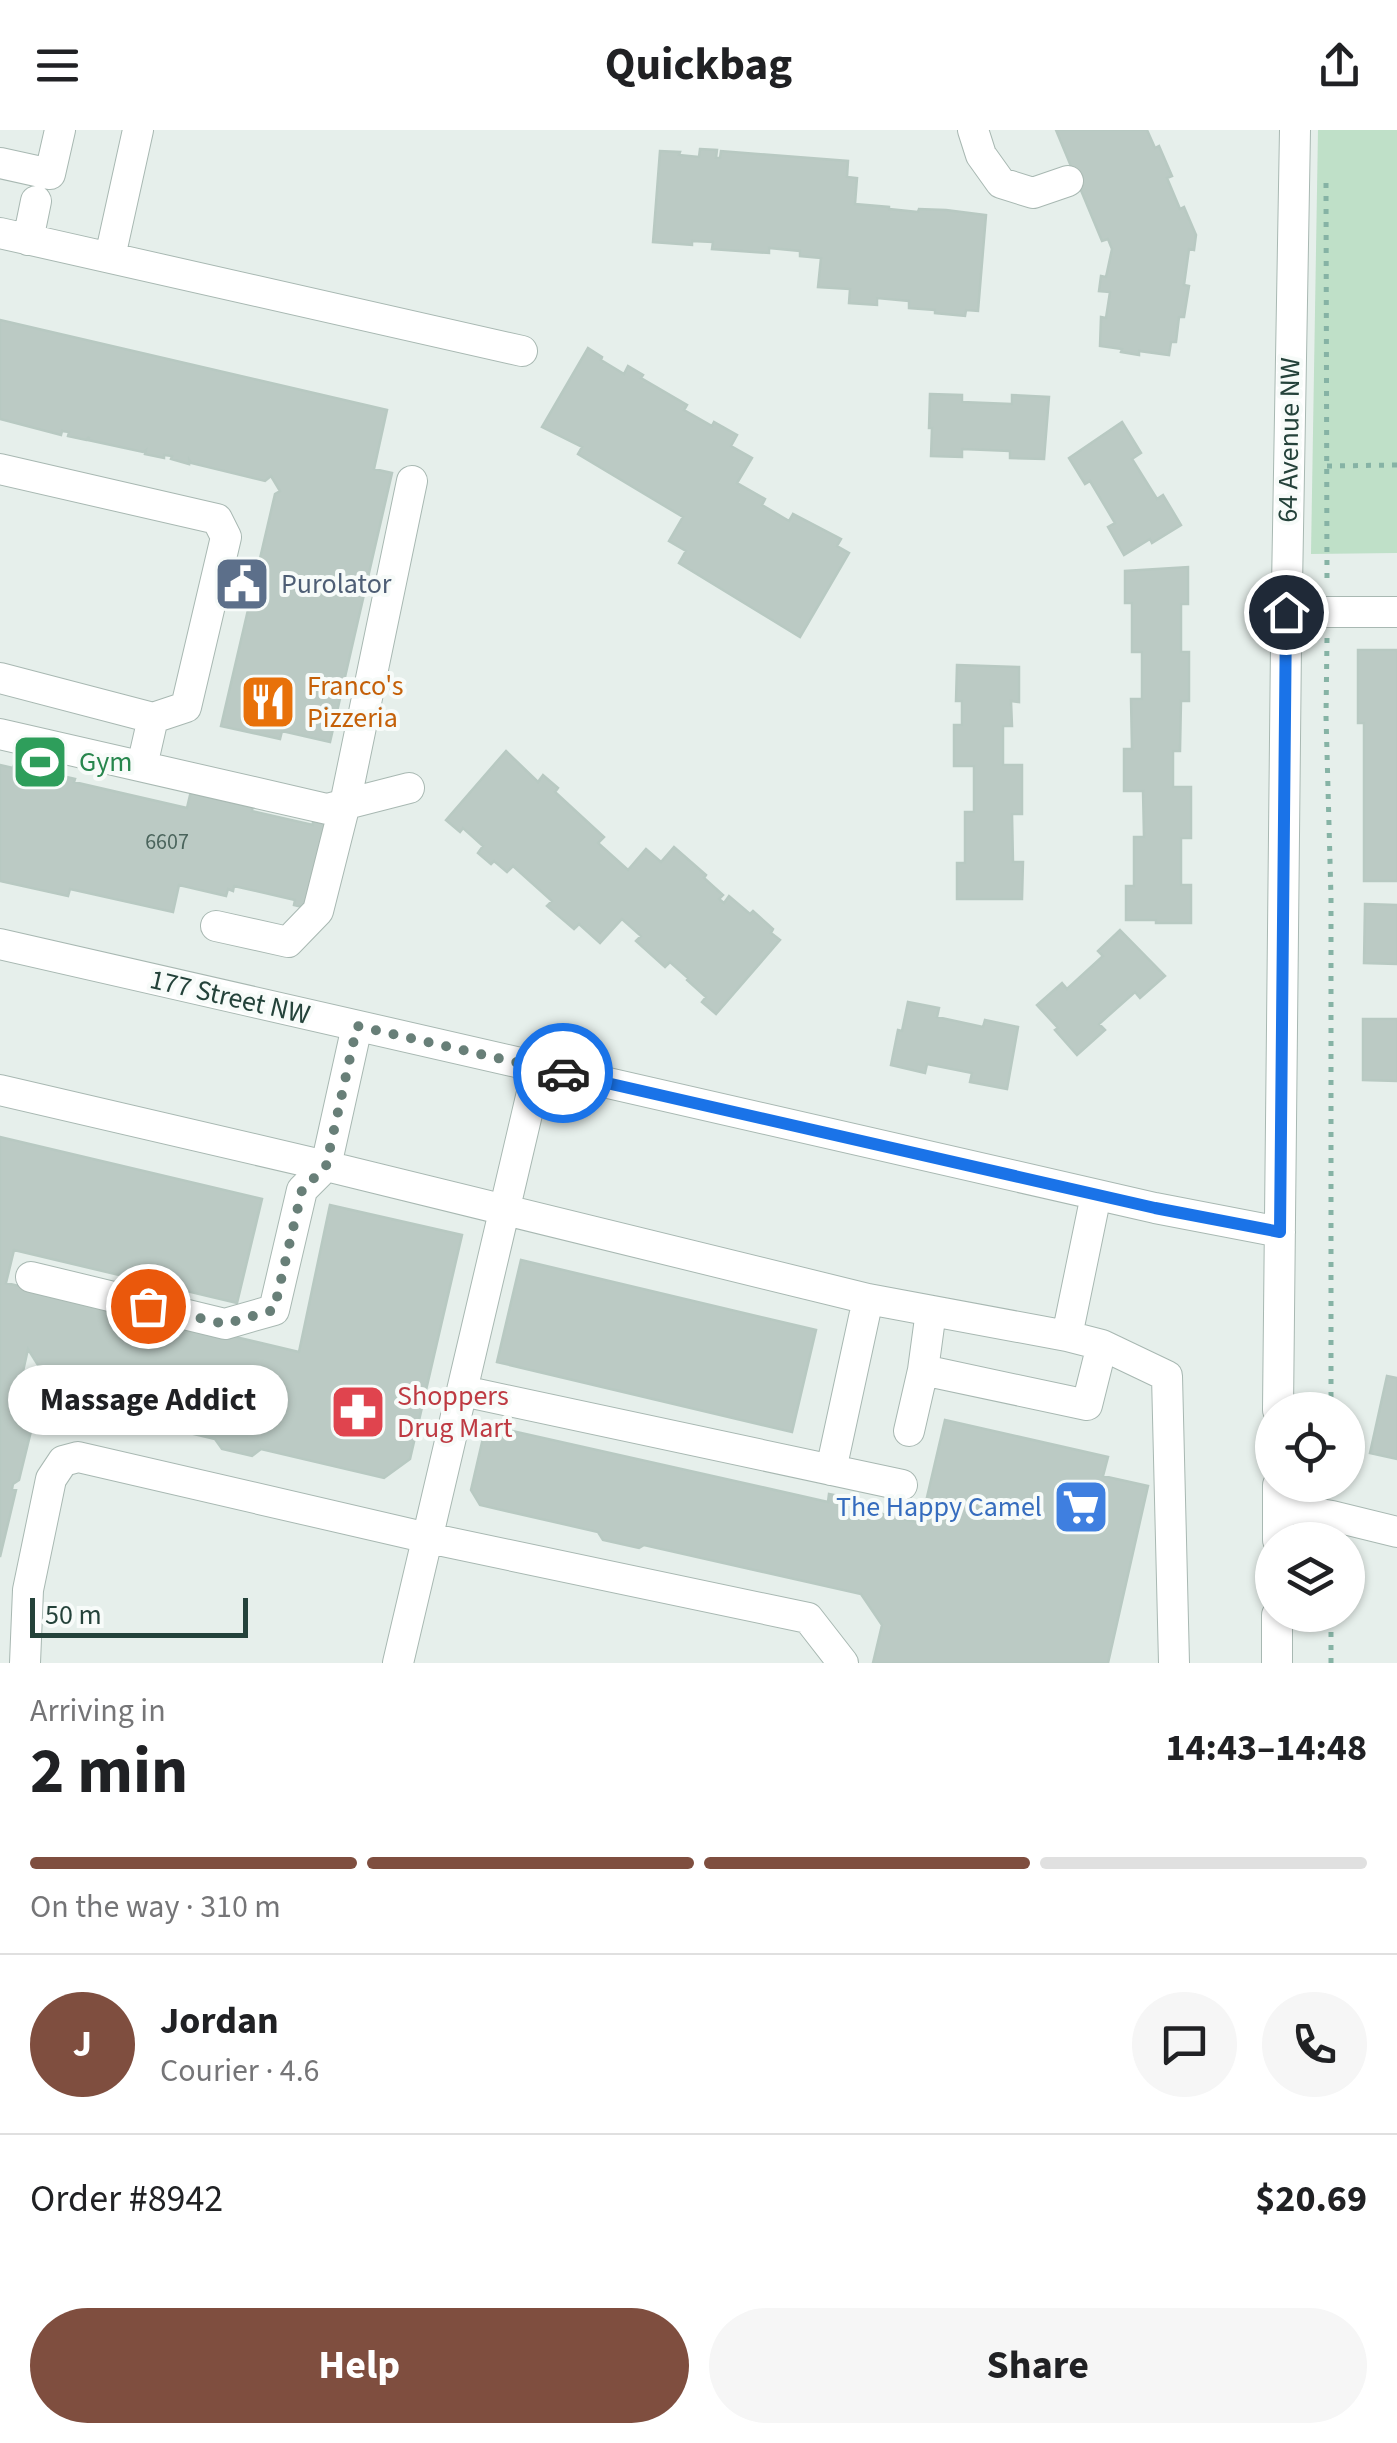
<!DOCTYPE html>
<meta charset="utf-8">
<style>
body{margin:0;font-family:"Source Sans 3",sans-serif;background:#f6f6f6;color:#202124;height:100vh;display:flex;flex-direction:column;font-size:38px;white-space:nowrap}
*{box-sizing:border-box;margin:0}
p{font-size:32px;color:#757577}
.icon{flex:none;width:55px;height:55px;fill:none;stroke:currentColor;stroke-width:2;stroke-linecap:round;stroke-linejoin:round}
.map{position:relative;height:1533px;overflow:hidden}
.details{display:flex;flex-direction:column;background:#fff;flex:1}
.details>*{flex:none}
.buttons{position:absolute;left:1255px;top:1262px;display:grid;gap:20px}
.buttons a{display:grid;place-items:center;width:110px;height:110px;border-radius:50%;background:#fff;box-shadow:0 2px 8px #0004;font-size:50px}
.scale{position:absolute;left:30px;bottom:25px;width:218px;box-sizing:border-box;padding-left:10px;border:5px solid #24423a;border-top:0;font-size:28px;line-height:35px;white-space:nowrap;color:#24423a;-webkit-text-stroke:8px #f7fbf9;paint-order:stroke}
.pin{position:absolute;display:grid;place-items:center;width:85px;height:85px;color:#fff;margin:-42px;border:5px solid #fff;border-radius:50%;box-shadow:0 2px 10px #0007}
.courier{position:absolute;display:grid;place-items:center;width:100px;height:100px;margin:-50px;border:8px solid #1a73e8;border-radius:50%;background:#fff;color:#222;box-shadow:0 2px 12px #0007}
.bubble{position:absolute;height:70px;border-radius:35px;background:#fff;box-shadow:0 2px 8px #0004;font-size:32px;font-weight:700;line-height:70px;text-align:center}
.headline em{font-style:normal;font-weight:700}
.headline div{display:flex;flex-direction:column-reverse}
.headline{display:flex;align-items:center;justify-content:space-between;height:170px;padding:0 30px}
h1{font-size:65px;font-weight:700;line-height:75px}
.bar{display:grid;grid-template-columns:repeat(4,1fr);gap:15px 10px;align-content:center;height:120px;padding:0 30px}
.bar i{height:12px;border-radius:8px;background:#e0e0e0}
.bar .on{background:#7f4e3f}
.bar p{grid-column:span 4}
.line{display:flex;align-items:center;gap:25px;padding:0 30px;border-top:2px solid #e0e0e0}
.line div{flex:1}
.round{display:grid;place-items:center;flex:none;width:105px;height:105px;border-radius:52px;background:#f6f6f6}
.action{display:flex;gap:20px;margin-top:auto;padding:20px 30px}
.action a{flex:1;height:115px;border-radius:60px;background:#7f4e3f;color:#fff;font-size:40px;font-weight:700;line-height:115px;text-align:center}
.action a+a{background:#f6f6f6;color:#202124}
header{display:flex;justify-content:space-between;align-items:center;height:130px;padding:0 30px;background:#fff;font-size:45px;font-weight:700}
.map>svg:first-child{display:block}
</style>
<header><svg class="icon" aria-label="menu" viewBox="0 0 24 24"><path d="M4 6h16M4 12h16M4 18h16"/></svg>Quickbag<svg class="icon" aria-label="share" viewBox="0 0 24 24"><path d="M12 15V3M7 8l5-5 5 5M5 13v7h14v-7"/></svg></header>
<div class="map">
<svg width="1397" height="1533" viewBox="0 0 1397 1533">
<rect width="100%" height="100%" fill="#e6efeb"/>
<!-- green -->
<path fill="#bfe0c8" d="M1318,0H1397V423L1311,424Z"/>
<!-- building -->
<path fill="#bbcac4" stroke="#b8c9c2" stroke-width="2.5" d="M1056,0H1147L1155,18L1159,16L1172,46L1167,48L1180,79L1184,77L1196,105L1194,120L1189,119L1184,155L1189,156L1184,187H1179L1176,212H1171L1169,225L1139,221V225L1121,222L1122,219L1100,216L1101,187L1106,188L1110,162L1099,161L1101,146L1106,147L1112,119L1108,109L1102,111Z
M700,19L717,20L716,28H720L721,21L848,31L847,47L857,48L855,74L889,77V79L918,82L919,79L946,80L986,85L978,181L966,180L965,186L935,183V180L909,178V171L877,168V175L849,173L850,159L818,157L821,128L800,126V121L769,118V123L712,119L713,112L692,111V115L653,112L660,21L680,22L679,25L699,27Z
M0,190L387,280L374,339L392,343L330,612L282,601L280,609L221,596L275,364L280,361L271,346L265,351L191,333L189,330V334L171,329L172,326L164,325V328L145,324L146,320L143,322L88,310L89,307L86,310L68,306L69,302L62,301L61,305L0,289Z
M588,218L602,227L601,230L624,244L628,236L643,245L641,248L687,275L684,280L712,296L714,292L737,305L731,316L752,328L737,353L765,369L762,375L789,391L793,384L841,409L837,416L849,423L800,507L679,433L686,421L669,411L683,387L578,324L582,317L542,297Z
M930,264L962,265V272L1012,274V265L1049,267L1044,329L1010,328V321L962,319V327L931,326L932,298H929Z
M1122,292L1141,323L1132,329L1157,369L1163,365L1181,395L1152,413L1150,409L1124,425L1108,397L1115,393L1090,351L1085,354L1069,328Z
M1188,437V474H1181V522H1189V571H1181L1180,621H1173V657H1191V708H1181V755H1191V793H1156V790H1126V756H1134V707H1144L1143,661H1124V619H1132L1131,569H1142V522H1132V473H1125V441Z
M1358,520H1397V751H1364V593H1358Z
M957,535L1019,537V572L1011,571L1012,596H1003V635H1022V684H1012L1013,732H1023L1022,769H957V733H965V682H974V636H954V595H962V571H956Z
M506,621L538,652L543,645L558,658L555,662L604,707L598,713L628,740L646,719L661,732L674,717L706,745L704,748L723,765L719,769L724,773L729,766L750,784L753,781L773,799L771,803L780,810L716,884L702,872L706,867L687,850L688,848L670,832L665,837L636,811L641,806L622,789L600,813L579,794L574,799L547,776L552,771L513,736L507,742L494,731L491,734L478,723L483,716L463,698L460,702L446,690Z
M0,635L13,638L14,635L75,649L74,652L187,678L191,661L253,675L252,681L313,695V691L326,694L307,778L294,775L295,770L234,756L233,761L228,759L226,766L179,755L173,782L70,759L68,766L0,751Z
M1365,774L1397,775V834L1364,833Z
M1120,800L1165,846L1140,868L1135,862L1099,894L1105,900L1077,925L1055,900L1058,898L1037,875L1062,853L1067,859L1103,826L1098,821Z
M908,872L939,878L937,887L983,897L985,890L1018,897L1007,959L970,952L972,943L927,934L925,943L891,935L898,900L902,901Z
M1363,889H1397V951L1363,950Z
M0,1007L262,1069L237,1173L14,1120L6,1153L299,1222L330,1075L462,1105L410,1329L384,1348L261,1319L252,1326L222,1319L215,1309L62,1273L65,1260L40,1255L43,1243L28,1219L17,1268L33,1293L19,1350L13,1354L12,1359L16,1360L0,1427Z
M521,1130L816,1200L792,1302L497,1232Z
M1387,1246L1397,1248V1329L1370,1323Z
M945,1290L1108,1327L1103,1346L1148,1356L1108,1533H873L882,1495L861,1464L644,1415L639,1418L603,1410L598,1402L480,1375L471,1360L486,1295L828,1372L829,1364L849,1368L847,1376L921,1393Z"/>
<g fill="none" stroke-linecap="round" stroke-linejoin="round">
<!-- minor casing -->
<g stroke="#a8b8b2" stroke-width="32">
<path id="minor" d="M973,0L981,25L1001,53L1033,63L1068,51
M0,33L50,44L60,0
M0,103L522,221
M28,110L36,71
M110,127L138,0
M0,339L217,389L226,407L186,577L153,588L142,636
M1287,482H1397
M0,548L153,588
M0,604L327,679L409,658
M216,796L288,812L318,781L345,674L412,351
M0,814L1155,1078L1280,1102
M0,960L326,1036L868,1169L1067,1206L1102,1215L1167,1246L1174,1533
M31,1147L225,1194L274,1180L302,1060L326,1036L357,896
M1067,1206L1096,1065
M923,1240L931,1181
M463,1261L902,1355
M1278,1280L1286,514L1295,0
M909,1301L923,1240L1087,1275L1102,1215
M831,1340L868,1169
M1278,1377L1332,1386L1397,1402
M1278,1410V1355
M25,1533L28,1460L51,1349L63,1331L78,1327L428,1408L808,1488L843,1533
M398,1533L538,937
M1277,1533V1485"/>
</g>
<!-- path -->
<path stroke="#86b3a5" stroke-width="5" stroke-dasharray="5 8" stroke-linecap="butt" d="M1326,53L1327,452
M1327,336L1397,335
M1327,508L1326,586L1331,767V1280
M1331,1533V1485"/>
<!-- minor -->
<use href="#minor" stroke="#fff" stroke-width="30"/>
</g>
<g fill="none" stroke-linecap="round" stroke-linejoin="round">
<!-- done -->
<path stroke="#687f78" stroke-width="10" stroke-dasharray="0 18" d="M148,1176L225,1194L274,1180L302,1060L326,1036L357,896L563,943"/>
<!-- route -->
<path stroke="#1a73e8" stroke-width="12" d="M563,943L1155,1078L1280,1102L1286,482"/>
</g>
<!-- icons -->
<defs>
<g id="civic-square" transform="scale(2.875)"><rect x="-9" y="-9" width="18" height="18" rx="4" fill="#5c6f8a" stroke="#f7fbf9"/><path d="M-.6-6.5H3V-4.5H.6V-3L4-1V1h2V6H-6V1h2V-1L-.6-3ZM-1.2 2.5V6h2.4V2.5Z" fill="#fff"/></g>
<g id="restaurant-square" transform="scale(2.875)"><rect x="-9" y="-9" width="18" height="18" rx="4" fill="#e8710a" stroke="#f7fbf9"/><path d="M-5-6h1v4h1v-4h1v4h1v-4h1v5L-1.5 .5V6h-2V.5L-5-1ZM5-6V6H3V1.5H1.5Q1.5-4 5-6Z" fill="#fff"/></g>
<g id="stadium-square" transform="scale(2.875)"><rect x="-9" y="-9" width="18" height="18" rx="4" fill="#2e9e5b" stroke="#f7fbf9"/><path d="M0-5a6.5 5 0 1 0 0 10a6.5 5 0 1 0 0-10ZM-3.5-1.8h7v3.6h-7Z" fill="#fff"/></g>
<g id="pharmacy-square" transform="scale(2.875)"><rect x="-9" y="-9" width="18" height="18" rx="4" fill="#e0444e" stroke="#f7fbf9"/><path d="M-2-6h4v4h4v4h-4v4h-4v-4h-4v-4h4Z" fill="#fff"/></g>
<g id="supermarket-square" transform="scale(2.875)"><rect x="-9" y="-9" width="18" height="18" rx="4" fill="#3f7fe0" stroke="#f7fbf9"/><path d="M-6-5.5h2.5l.6 2H6L4.5 2H-2.5L-4.4-4H-6ZM-1.5 3.2a1.3 1.3 0 1 0 .1 0ZM3 3.2a1.3 1.3 0 1 0 .1 0Z" fill="#fff"/></g>
</defs>
<g fill-rule="evenodd">
<use href="#civic-square" x="242" y="454"/>
<use href="#restaurant-square" x="268" y="572"/>
<use href="#stadium-square" x="40" y="632"/>
<use href="#pharmacy-square" x="358" y="1282"/>
<use href="#supermarket-square" x="1081" y="1377"/>
</g>
<g text-anchor="middle" dominant-baseline="central" stroke-width="8" stroke-linejoin="round" paint-order="stroke">
<!-- number labels -->
<g font-size="22" fill="#4a645c">
<text x="167" y="712">6607</text>
</g>
<!-- street labels -->
<g font-size="28" fill="#24423a" stroke="#f7fbf9">
<text transform="translate(1289 310) rotate(-89)">64 Avenue NW</text>
<text transform="translate(230 867) rotate(13)">177 Street NW</text>
</g>
<!-- service labels -->
<g font-size="28" fill="#4e5e75" stroke="#f7fbf9" text-anchor="start">
<text x="281" y="454">Purolator</text>
</g>
<!-- food labels -->
<g font-size="28" fill="#c56008" stroke="#f7fbf9" text-anchor="start">
<text x="307" y="556">Franco's<tspan x="307" dy="32">Pizzeria</tspan></text>
</g>
<!-- leisure labels -->
<g font-size="28" fill="#27864d" stroke="#f7fbf9" text-anchor="start">
<text x="79" y="632">Gym</text>
</g>
<!-- health labels -->
<g font-size="28" fill="#be3a42" stroke="#f7fbf9" text-anchor="start">
<text x="397" y="1266">Shoppers<tspan x="397" dy="32">Drug Mart</tspan></text>
</g>
<!-- shop labels -->
<g font-size="28" fill="#366cbe" stroke="#f7fbf9" text-anchor="end">
<text x="1042" y="1377">The Happy Camel</text>
</g>
</g>
</svg>
<div class="buttons">
<a><svg class="icon" aria-label="locate" viewBox="0 0 24 24"><circle cx="12" cy="12" r="6"/><path d="M12 2v4M12 18v4M2 12h4M18 12h4"/></svg></a>
<a><svg class="icon" aria-label="layers" viewBox="0 0 24 24"><path d="M12 4l9 5-9 5-9-5zM3 14l9 5 9-5"/></svg></a>
</div>
<div class="scale">50 m</div>
<div class="pin" style="left:148px;top:1176px;background:#ea580c"><svg class="icon" aria-label="bag" viewBox="0 0 24 24"><path d="M5 8h14l-1 12H6zM9 8a3 3 0 0 1 6 0"/></svg></div>
<div class="pin" style="left:1286px;top:482px;background:#1f2937"><svg class="icon" aria-label="home" viewBox="0 0 24 24"><path d="M3 11l9-7 9 7M6 9v11h12V9"/></svg></div>
<div class="courier" style="left:563px;top:943px"><svg class="icon" aria-label="car" viewBox="0 0 24 24"><path d="M5 17H2v-5l4-1 3-4h7l3 4 3 1v5h-3M9 17h6M6 11h13"/><circle cx="7" cy="17" r="2"/><circle cx="17" cy="17" r="2"/></svg></div>
<div class="bubble" style="left:8px;top:1235px;width:280px">Massage Addict</div>
</div>
<section class="details">
<div class="headline"><div><h1>2 min</h1><p>Arriving in</p></div><em>14:43–14:48</em></div>
<div class="bar"><i class="on"></i><i class="on"></i><i class="on"></i><i></i><p>On the way · 310 m</p></div>
<div class="line" style="height:180px"><b class="round" style="background:#7f4e3f;color:#fff">J</b><div><b>Jordan</b><p>Courier · 4.6</p></div><a class="round"><svg class="icon" aria-label="chat" viewBox="0 0 24 24"><path d="M4 5h16v11H9l-5 4z"/></svg></a><a class="round"><svg class="icon" aria-label="phone" viewBox="0 0 24 24"><path d="M5 4h4l2 5-3 2q2 4 5 5l2-3 5 2v4C11 20 4 13 5 4z"/></svg></a></div>
<div class="line" style="height:130px"><div>Order #8942</div><b>$20.69</b></div>
<div class="action"><a>Help</a><a>Share</a></div>
</section>
